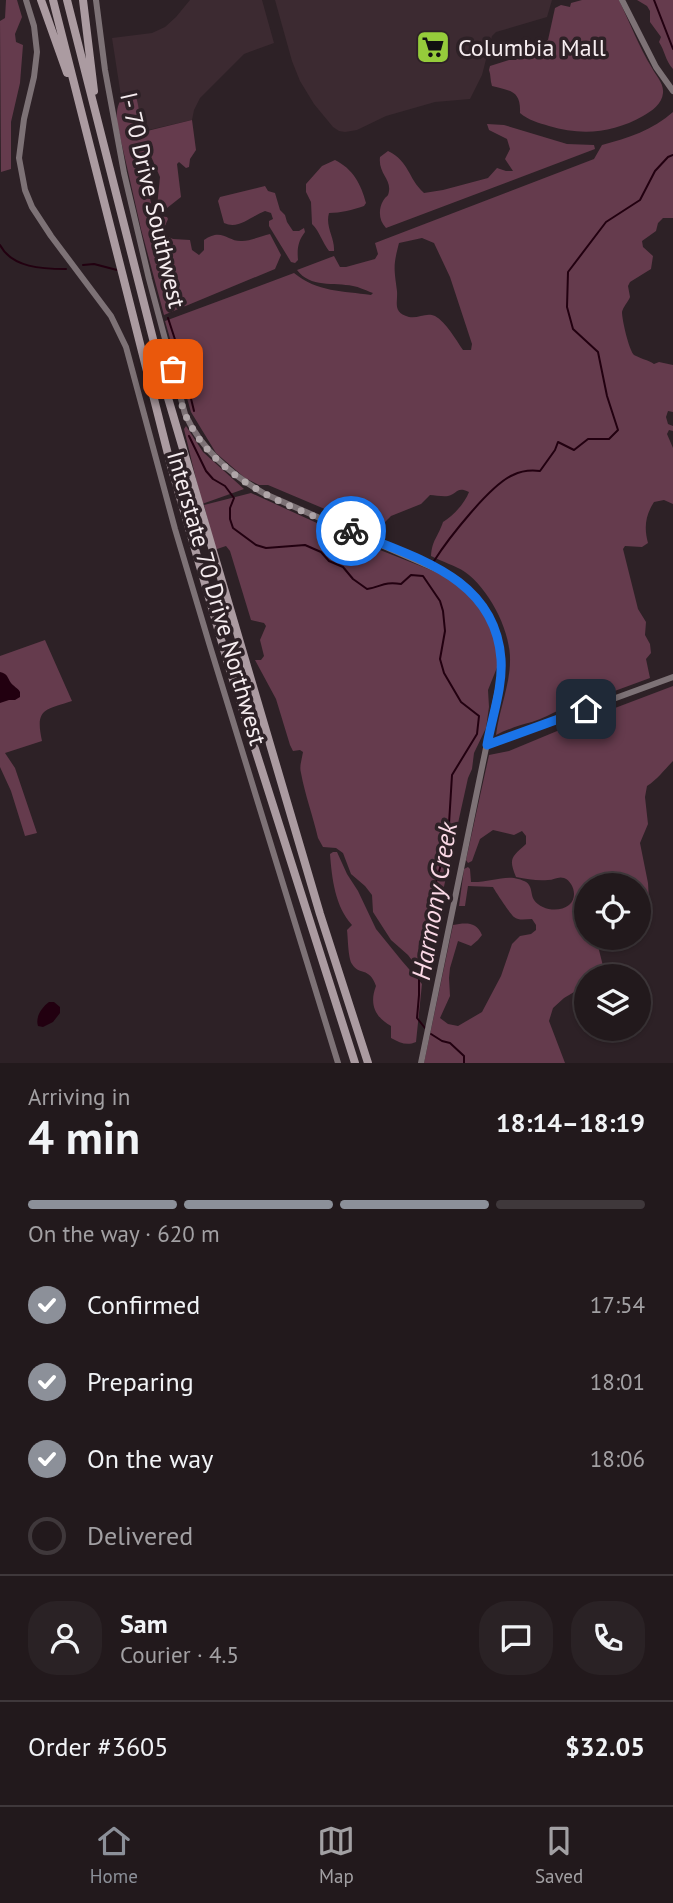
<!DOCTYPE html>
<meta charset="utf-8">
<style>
body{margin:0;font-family:"PT Sans",sans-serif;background:#2a2225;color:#f1f3f6;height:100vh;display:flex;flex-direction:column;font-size:26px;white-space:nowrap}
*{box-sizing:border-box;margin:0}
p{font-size:23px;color:#a2a0a3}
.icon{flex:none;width:38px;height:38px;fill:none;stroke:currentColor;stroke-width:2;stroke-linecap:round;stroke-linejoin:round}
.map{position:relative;height:1063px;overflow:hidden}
.panel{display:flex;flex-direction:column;background:#22191c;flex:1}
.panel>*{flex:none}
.fabs{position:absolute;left:574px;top:873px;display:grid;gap:14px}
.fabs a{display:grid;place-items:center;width:77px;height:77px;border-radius:50%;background:#22191c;box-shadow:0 2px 5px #0004,0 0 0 2px #3f383b;font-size:35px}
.pin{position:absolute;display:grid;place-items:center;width:60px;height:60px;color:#fff;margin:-30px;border-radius:14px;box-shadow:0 4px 10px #0006}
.courier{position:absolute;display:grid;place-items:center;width:70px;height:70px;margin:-35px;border:5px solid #1a73e8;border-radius:50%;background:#fff;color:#222;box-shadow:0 2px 9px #0007}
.summary em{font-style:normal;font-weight:700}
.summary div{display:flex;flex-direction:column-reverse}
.summary{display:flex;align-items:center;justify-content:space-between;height:119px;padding:0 28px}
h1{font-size:46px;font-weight:700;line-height:52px}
.bar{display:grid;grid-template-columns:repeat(4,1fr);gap:10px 7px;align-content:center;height:84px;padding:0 28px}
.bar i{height:9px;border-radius:5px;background:#3f383b}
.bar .selected{background:#8c9099}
.bar p{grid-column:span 4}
.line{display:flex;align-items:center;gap:18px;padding:0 28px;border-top:2px solid #3f383b}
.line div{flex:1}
.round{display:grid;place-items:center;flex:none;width:74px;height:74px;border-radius:28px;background:#2a2225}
ol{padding:0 28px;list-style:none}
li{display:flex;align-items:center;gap:21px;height:77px}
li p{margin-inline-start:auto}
li .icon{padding:7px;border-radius:50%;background:#8c9099;color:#fff;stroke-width:4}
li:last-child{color:#a2a0a3}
li i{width:38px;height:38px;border:4px solid #3f383b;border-radius:50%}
.tabs{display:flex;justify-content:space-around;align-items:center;height:98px;border-top:2px solid #3f383b;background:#22191c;font-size:19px;color:#a2a0a3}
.tabs a{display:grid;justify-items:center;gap:4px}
.tabs .selected{color:#8c9099}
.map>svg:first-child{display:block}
</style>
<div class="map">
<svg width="673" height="1063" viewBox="0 0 673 1063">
<rect width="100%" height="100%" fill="#2d2126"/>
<!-- built -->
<path fill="#3c2a31" d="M190,0H262L274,43L244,54L200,98L194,110L192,120L127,135L112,38L152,33L165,27L176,17Z
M275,0H552L547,17L496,32L492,36L482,75L470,99L435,102L386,116L357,130L345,132L339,131L333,127L314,104L300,81L292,61Z"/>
<!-- green -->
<path fill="#653b4d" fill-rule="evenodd" d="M6,0H17L22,17L15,34L16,42L23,45L20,83L11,122V169L1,172L0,21L5,18Z
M582,0H619C630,23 639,47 652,68C656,76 664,83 663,93C662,104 652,111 643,116C613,133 582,136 549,126C539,123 528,120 520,113C521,90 510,91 492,86C490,80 491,75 489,70L490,66L509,60H516L522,53L533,50L548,40L555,8L561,5L570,7L571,3Z
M637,0H673V69C665,60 665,51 659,42L661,37L650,22V11L647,6Z
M134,93C138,99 140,114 139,122L147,131L192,120L196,150L190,159L189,167L186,168L179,162L177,164L181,197L167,208L161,210L157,207L160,177L150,154L148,152L147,154C147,166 149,178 149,190C149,199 153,204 151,213L156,216L167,217L168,219L164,228L166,236L173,239L190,240L192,250L199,255L204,250V240C222,227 228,242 242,241C251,241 261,236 270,234L281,255L275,269L164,315L141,229L117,123C116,109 118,95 134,93Z
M673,112V218H663L658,223L656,231L642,241L643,247L653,256L651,269L630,282L628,286L630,297C628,302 623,307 622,312C622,320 629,350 634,355C637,357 650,361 654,364L659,362L673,365V412L668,411L666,417L668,424L673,426V431L669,430L667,434L673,448V504L664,500L654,502C645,516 644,528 648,543L642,547L625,546L623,549L638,609L646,622L645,635L650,644L651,653L646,659L650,678C621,689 592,699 562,709C552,713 542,719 532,722C520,725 508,729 496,735C499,710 510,685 510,661C511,631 489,589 465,572C455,565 442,562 431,556C432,540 438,537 443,522C453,516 465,503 469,492C456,486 458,494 448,496C443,497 435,495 430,495L421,504L391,516L380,527L365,526L268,485H259L245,478L216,453L191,412L165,321L294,273C317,292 343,291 371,295L373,293L370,292C365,290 359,287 353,286C334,282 310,288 297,270L334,256L340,267H346L375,259L378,254L375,243L594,159L602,145C628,138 653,130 673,112ZM422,238L434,243L450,277L472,344L471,350H463C456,340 446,322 435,316C426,312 418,319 409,317C392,313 398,302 397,291C394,268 393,266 399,243Z
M487,124L504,125L567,144L594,145L595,149L386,228C379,221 378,210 383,201C386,195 388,198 389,191C391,179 378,173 380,157L388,151C410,162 407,177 424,193L443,190L488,178L497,168L506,171H513L505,159L510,149L507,139L489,130Z
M335,160C353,169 361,184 366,203L364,206C352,210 341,213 329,213C325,227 335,238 334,251H329C322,242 320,232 312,224L311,202L306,192V184L322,166Z
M265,186L268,191L275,193L280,210L285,215L287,222L293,231H299L304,228L305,232C298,241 297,249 298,260L295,263L291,262L269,226V221L273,219L271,213L265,211C251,216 239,230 224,223L218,201L220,197Z
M186,426L203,452L244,489L202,504L184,429Z
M251,493L352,539L446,576L464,589L484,613L493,631L499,651L498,665L488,690L489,707L486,728L474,753L472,769L468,778L441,900L437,937L435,939L425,937L419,941L417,967L408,955L391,940L373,912L372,895L365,886L351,874L343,853L336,848L323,847L318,838C313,816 305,795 301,773C299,766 302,759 303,752L300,750L293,751L290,745L276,699L255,660H261L264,656L260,640L266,626L264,623L251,620L230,551L226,546L217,549L215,548L204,505Z
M45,640L72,701C44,710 35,709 42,741L5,753L15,768L37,833L25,836L11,791L0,767V656Z
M673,686V761C664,770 658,779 647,786L645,797L648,824L640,843L648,883L649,900L639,905V886H586V938H596L603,966L609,975L604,976H586V985L564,998L553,1008L549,1021L565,1063H424L453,925C465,923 476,921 482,935L478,940L471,946L458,941L450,968L449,978L450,996L440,1018L448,1024L458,1026L482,1012L501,976L512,944L520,936L531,934L536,930V925L532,919C526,919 519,921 514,917C511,915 495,891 493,887L468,886L465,906H459L464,869L468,867L470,869L471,882C484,883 503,876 514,878C519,879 527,881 529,885C532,889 531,896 534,900C541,910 559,913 569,905C578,898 574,882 564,878C558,876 554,880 548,880C537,881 527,879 516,877C508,858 512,857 526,844V836L522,831L514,835L493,830L480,839L472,861L468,863L466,860L489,755L509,751L586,719Z
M333,852H337L347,874L358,891L376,929L402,961L422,984L416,1042C407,1046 400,1043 391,1038V1026C375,1017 369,1004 376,986C369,966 359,976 352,964C348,958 348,938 347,930L352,925C335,906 332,879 330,854Z"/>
<!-- water -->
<path fill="#220010" d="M0,672C8,674 7,677 11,683C13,686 18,688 20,692V697L15,700H9L0,703Z
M49,1002H54L60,1007V1013L53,1022L43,1027L38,1026C35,1017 42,1007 49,1002Z"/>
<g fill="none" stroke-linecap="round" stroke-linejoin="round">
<!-- stream -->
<path stroke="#220010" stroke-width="2" d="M654,0L673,49
M0,245C12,268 43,269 66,269
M83,265L94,264L117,270
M168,318L182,361L194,411
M189,436L206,471L213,479L225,486L234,498L230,508V519L233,528L256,545L266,548L305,545L321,552L329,561L343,567L353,579L367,589C381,587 384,581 401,584L411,575L423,576L440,601L443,611L445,631L440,659L444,673L461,702L479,716L477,734L452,775L448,840L434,889L435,920L432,933L424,939L421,948L419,970V995L417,1018L425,1028
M434,561C448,539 490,485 513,475C521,471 532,470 540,471L555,450L558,442L574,450L588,439H609L618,430L607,396L598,352L573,329L567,307L568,272L606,222L640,200L655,171L668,157L673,155
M431,1034L442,1041L450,1043L464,1056V1063"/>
<!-- secondary -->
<path stroke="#7d7276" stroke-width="6" d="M26,0L34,26L37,52L34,77L24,119L19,158L25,190L32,207L51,236L111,316L126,347L175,529L209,643L338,1063
M96,0L105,70L124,173L149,279L185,414C202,451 232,475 265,494L452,576C489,602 503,635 500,680L421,1063
M622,0L656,67L673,91
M487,745L673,677"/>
<!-- highway -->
<path stroke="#ab9ba1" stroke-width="8" d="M41,0L67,73
M53,0L171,466L229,667L355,1063
M67,0L168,398L320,914L368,1063
M83,0L94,91"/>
</g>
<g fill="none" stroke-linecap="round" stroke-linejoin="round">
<!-- done -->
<path stroke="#b0a6a9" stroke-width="7" stroke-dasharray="0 12.6" d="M173,369C178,388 181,410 191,426C224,485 292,507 351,531"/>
<!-- route -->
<path stroke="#1a73e8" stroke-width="9" d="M351,531C415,558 495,577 501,659C503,687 492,717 487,745L586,709"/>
</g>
<!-- icons -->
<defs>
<g id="supermarket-square" transform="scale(1.75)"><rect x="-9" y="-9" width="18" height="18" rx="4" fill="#95cc3b" stroke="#2d2126"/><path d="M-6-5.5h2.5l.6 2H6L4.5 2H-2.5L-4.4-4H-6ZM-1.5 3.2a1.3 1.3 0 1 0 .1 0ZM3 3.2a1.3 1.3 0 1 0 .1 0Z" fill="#111"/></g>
</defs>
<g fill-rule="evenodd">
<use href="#supermarket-square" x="433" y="47"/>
</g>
<g text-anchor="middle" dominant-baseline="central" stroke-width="7" stroke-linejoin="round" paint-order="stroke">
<!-- poi labels -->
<g font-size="24" fill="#f6edf0" stroke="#2d2126" text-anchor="start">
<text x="458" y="47">Columbia Mall</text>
</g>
<!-- street labels -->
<g font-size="24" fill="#f6edf0" stroke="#2d2126">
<text transform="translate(153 200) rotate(77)">I- 70 Drive Southwest</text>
<text transform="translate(217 598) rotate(74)">Interstate 70 Drive Northwest</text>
</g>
<!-- water labels -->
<g font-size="26" font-style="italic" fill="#fbd9e6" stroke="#2d2126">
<text transform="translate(434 901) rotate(-80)">Harmony Creek</text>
</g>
</g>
</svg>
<div class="fabs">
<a><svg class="icon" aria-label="locate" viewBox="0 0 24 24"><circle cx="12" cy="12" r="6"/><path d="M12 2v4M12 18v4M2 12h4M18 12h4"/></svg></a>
<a><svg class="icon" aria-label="layers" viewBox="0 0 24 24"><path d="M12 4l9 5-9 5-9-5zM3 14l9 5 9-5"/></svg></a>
</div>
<div class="pin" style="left:173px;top:369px;background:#ea580c"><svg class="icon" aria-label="bag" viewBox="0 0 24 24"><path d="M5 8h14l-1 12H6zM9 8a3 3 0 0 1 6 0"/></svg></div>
<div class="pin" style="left:586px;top:709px;background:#1f2937"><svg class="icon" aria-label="home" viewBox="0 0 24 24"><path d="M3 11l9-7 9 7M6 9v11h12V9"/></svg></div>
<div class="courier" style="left:351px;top:531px"><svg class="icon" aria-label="bike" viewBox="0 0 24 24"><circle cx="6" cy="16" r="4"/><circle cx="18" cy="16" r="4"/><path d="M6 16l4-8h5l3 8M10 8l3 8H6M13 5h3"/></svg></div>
</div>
<section class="panel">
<div class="summary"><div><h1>4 min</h1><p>Arriving in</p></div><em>18:14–18:19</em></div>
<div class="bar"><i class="selected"></i><i class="selected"></i><i class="selected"></i><i></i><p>On the way · 620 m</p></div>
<ol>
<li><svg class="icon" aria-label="check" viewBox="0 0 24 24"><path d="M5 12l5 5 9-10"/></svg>Confirmed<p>17:54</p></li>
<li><svg class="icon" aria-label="check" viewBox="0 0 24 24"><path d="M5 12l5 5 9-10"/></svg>Preparing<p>18:01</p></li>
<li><svg class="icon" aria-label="check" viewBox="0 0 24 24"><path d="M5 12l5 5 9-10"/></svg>On the way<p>18:06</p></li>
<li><i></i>Delivered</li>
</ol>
<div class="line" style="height:126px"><a class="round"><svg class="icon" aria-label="person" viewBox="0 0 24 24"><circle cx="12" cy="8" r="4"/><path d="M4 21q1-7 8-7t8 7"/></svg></a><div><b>Sam</b><p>Courier · 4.5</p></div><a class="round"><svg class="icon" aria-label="chat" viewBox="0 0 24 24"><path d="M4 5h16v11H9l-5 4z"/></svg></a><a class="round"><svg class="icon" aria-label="phone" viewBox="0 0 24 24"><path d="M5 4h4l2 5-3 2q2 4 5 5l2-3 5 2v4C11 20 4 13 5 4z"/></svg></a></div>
<div class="line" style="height:91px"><div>Order #3605</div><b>$32.05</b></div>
</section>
<nav class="tabs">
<a class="selected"><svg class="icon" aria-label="home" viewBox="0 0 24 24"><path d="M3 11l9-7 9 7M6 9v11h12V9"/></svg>Home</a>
<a><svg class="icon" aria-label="map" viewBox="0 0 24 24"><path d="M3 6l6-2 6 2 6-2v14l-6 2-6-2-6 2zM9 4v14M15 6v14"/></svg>Map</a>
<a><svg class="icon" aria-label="saved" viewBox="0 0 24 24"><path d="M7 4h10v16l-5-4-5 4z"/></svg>Saved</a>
</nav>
